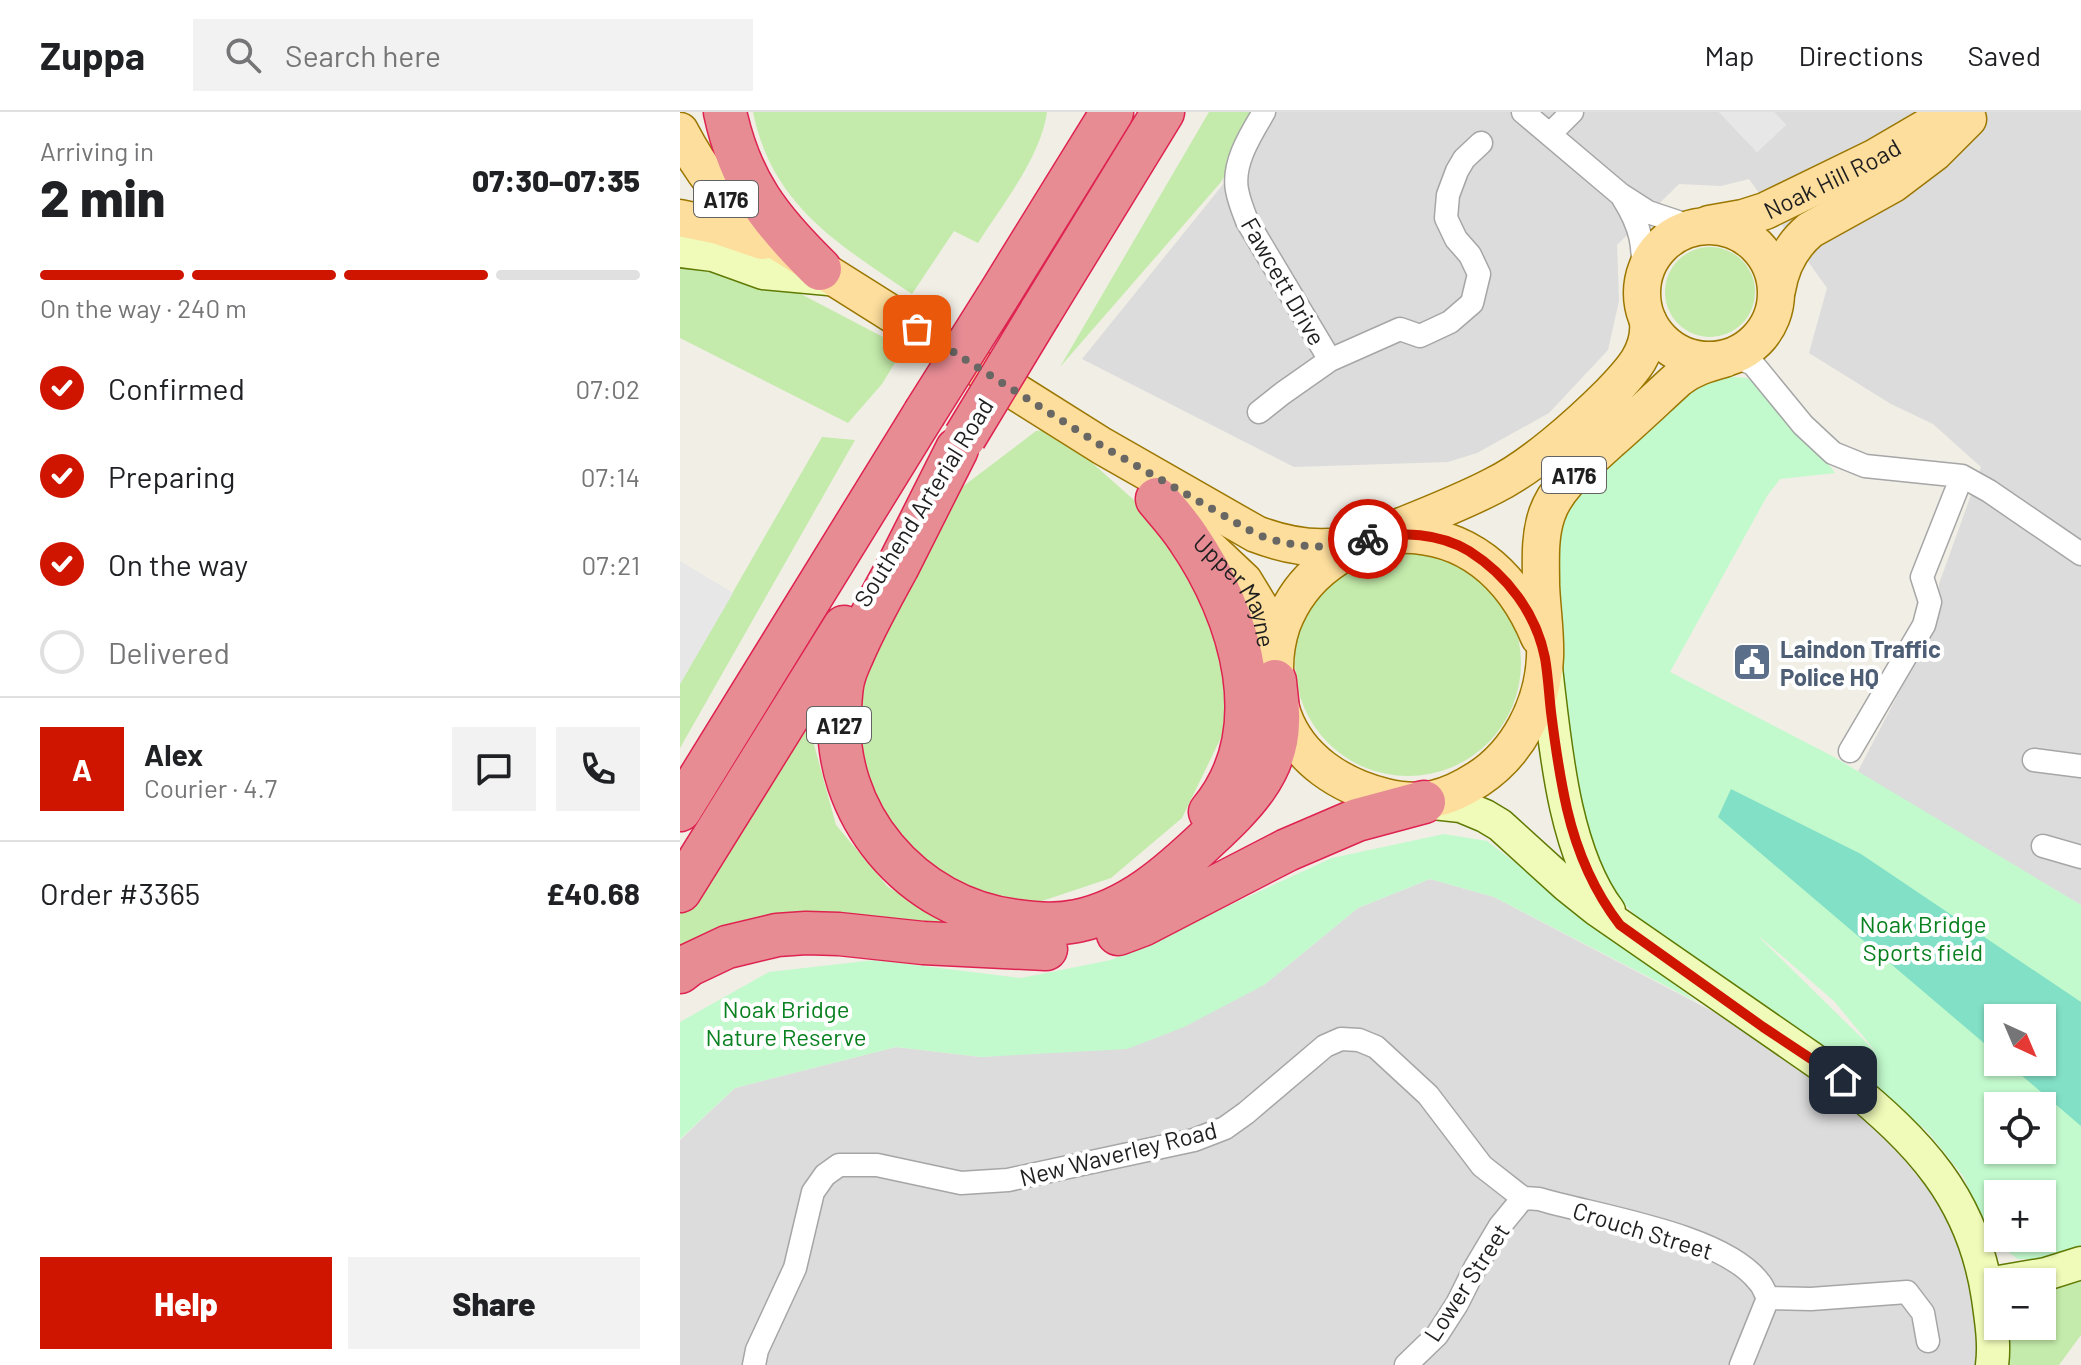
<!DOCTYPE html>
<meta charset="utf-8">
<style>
body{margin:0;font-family:Barlow,sans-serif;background:#f2f2f2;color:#202124;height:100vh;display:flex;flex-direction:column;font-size:30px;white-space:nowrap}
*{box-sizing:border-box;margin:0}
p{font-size:26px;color:#757577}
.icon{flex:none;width:44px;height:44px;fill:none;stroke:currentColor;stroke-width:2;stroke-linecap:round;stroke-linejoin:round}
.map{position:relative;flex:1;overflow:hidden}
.sheet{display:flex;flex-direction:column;background:#fff;width:680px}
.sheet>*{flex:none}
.needle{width:52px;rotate:136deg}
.controls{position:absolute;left:1304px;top:892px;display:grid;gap:16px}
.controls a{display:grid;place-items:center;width:72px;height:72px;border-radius:0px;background:#fff;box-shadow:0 2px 6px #0004;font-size:40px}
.pin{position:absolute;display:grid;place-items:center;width:68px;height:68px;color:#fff;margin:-34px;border-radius:16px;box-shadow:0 4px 12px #0006}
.courier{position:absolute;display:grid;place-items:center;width:80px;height:80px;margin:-40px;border:6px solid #cf1500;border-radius:50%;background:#fff;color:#222;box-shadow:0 2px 10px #0007}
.overview em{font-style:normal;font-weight:800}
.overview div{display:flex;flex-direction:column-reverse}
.overview{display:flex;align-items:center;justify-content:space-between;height:136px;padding:0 40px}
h1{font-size:52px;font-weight:800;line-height:60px}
.bar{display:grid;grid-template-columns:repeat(4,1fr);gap:12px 8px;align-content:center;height:96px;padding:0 40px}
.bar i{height:10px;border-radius:6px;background:#e0e0e0}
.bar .current{background:#cf1500}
.bar p{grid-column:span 4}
.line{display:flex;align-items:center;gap:20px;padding:0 40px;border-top:2px solid #e0e0e0}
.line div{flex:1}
.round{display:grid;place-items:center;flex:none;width:84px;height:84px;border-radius:0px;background:#f2f2f2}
ol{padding:0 40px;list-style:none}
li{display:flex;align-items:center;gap:24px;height:88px}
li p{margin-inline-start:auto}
li .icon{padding:8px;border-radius:50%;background:#cf1500;color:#fff;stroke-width:4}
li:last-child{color:#757577}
li i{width:44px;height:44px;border:4px solid #e0e0e0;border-radius:50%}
.button{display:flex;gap:16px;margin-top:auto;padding:16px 40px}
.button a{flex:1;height:92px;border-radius:0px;background:#cf1500;color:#fff;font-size:32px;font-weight:800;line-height:92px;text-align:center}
.button a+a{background:#f2f2f2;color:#202124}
header{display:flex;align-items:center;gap:48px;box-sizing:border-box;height:112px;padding:0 40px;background:#fff;border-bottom:2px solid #e0e0e0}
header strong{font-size:38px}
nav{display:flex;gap:44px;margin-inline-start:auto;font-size:28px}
.search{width:560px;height:72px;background:#f2f2f2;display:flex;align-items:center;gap:20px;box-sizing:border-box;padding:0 28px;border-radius:0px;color:#757577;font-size:30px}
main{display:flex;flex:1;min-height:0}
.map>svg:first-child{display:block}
</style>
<header>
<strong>Zuppa</strong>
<div class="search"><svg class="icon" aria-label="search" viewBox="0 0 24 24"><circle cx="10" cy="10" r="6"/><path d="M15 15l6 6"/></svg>Search here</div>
<nav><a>Map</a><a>Directions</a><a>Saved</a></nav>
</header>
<main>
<section class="sheet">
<div class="overview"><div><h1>2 min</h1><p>Arriving in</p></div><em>07:30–07:35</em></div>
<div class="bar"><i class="current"></i><i class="current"></i><i class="current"></i><i></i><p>On the way · 240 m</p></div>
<ol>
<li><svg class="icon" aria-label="check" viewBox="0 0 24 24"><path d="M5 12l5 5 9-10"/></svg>Confirmed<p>07:02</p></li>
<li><svg class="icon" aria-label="check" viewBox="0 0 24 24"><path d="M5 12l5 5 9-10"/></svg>Preparing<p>07:14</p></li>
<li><svg class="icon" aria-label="check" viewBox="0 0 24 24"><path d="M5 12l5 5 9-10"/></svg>On the way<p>07:21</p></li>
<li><i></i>Delivered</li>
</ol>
<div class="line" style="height:144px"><b class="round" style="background:#cf1500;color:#fff">A</b><div><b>Alex</b><p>Courier · 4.7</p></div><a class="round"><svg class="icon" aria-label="chat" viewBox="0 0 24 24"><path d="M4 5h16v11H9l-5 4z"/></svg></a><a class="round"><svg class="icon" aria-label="phone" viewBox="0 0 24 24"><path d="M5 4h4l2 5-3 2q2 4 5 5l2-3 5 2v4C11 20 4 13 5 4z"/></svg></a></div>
<div class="line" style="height:104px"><div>Order #3365</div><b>£40.68</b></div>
<div class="button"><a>Help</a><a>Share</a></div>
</section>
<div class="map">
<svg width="1401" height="1253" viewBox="0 0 1401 1253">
<rect width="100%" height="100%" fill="#f0eee5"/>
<!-- residential -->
<path fill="#dddcdc" d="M592,0H1039L1077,40L1106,13L1094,0H1401V793L1177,661L1259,504V472L1301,355L1253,312L1211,292L1129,241L1147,176L1069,67L1041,74L999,72L937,133L939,189L928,238L869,301L797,341L768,350L614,355L402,247L570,39Z
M750,767L814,785L1070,919L1166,989L1227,1040L1258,1083L1283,1142L1299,1228L1295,1253H0V1028L55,976L216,935L301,945L363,940L584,873L678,796Z"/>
<!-- grass -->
<path fill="#c4ebab" d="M73,0H367C361,45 322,93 298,131L274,119L232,182C160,133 92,94 73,0Z
M529,0H581L541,70L380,255Z
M985 180a45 45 0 1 1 90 0a45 45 0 1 1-90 0Z
M9,149L119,181L224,236L202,272L168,311L0,226V151Z
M374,317L473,405L536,500L550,607L502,706L431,766L350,793L274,782L192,706L170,580L277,379L356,319Z
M142,325L175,328L0,636V572Z
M615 551a113 113 0 1 1 226 0a113 113 0 1 1-226 0Z
M127,607L156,713L208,775L278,815L0,840V788Z
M1401,1146V1223L1379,1253H1316L1322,1214H1362V1170Z"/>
<!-- park -->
<path fill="#c2facd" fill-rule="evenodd" d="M1045,264L1067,266L1081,276L1141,342L1155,361L1100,367L1087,384L990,560L1154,645L1401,793V1137L1373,1147H1338L1315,1130L1305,1114L1283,1064L1247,1019L1197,978L967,816L939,786L923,762L902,710L886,593L875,472L881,398L1007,276ZM1080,825L1154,889L1197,941L1080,826ZM1318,906H1362V950H1318ZM1318,994H1362V1038H1318ZM1318,1082H1362V1126H1318Z
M764,722L807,729L1017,890L814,785L750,767L678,796L584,873L504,915L447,937L301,945L216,935L55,976L0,1027V910L89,860L195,848L341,866L431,848L652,746Z"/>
<!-- pitch -->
<path fill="#82e0c6" d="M1051,677L1181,742L1401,890V1014L1326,950H1362V906H1318V943L1038,705Z"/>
<!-- parking -->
<path fill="#e7e7e7" d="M1039,0H1094L1106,13L1077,40Z
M0,449L53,481L0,572Z"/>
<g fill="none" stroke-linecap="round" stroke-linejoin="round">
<!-- street casing -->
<g stroke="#a6a6a6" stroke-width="25">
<path id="street" d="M584,0C571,22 552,51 557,78C559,89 563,99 567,109L650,248
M843,0L940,82L968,100L1013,115
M870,22L892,0
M943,86C962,116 964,134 963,169
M1044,247L1058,246L1073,252L1123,313L1153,341L1185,354L1282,364L1309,379L1401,442
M579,300L603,281L650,248L720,217L740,224L770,210L792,191L799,162L790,143L776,127L766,106L768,83L777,59L784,47L801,31
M1170,639L1244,513L1250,490L1242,465L1282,364
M1354,648L1401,654
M1363,734L1401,745
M843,1086L859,1087C916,1104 1043,1122 1079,1170C1083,1174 1085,1181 1088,1186L1061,1253
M1088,1186L1131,1187L1227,1180L1243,1201L1248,1229
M74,1253L77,1238L115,1156L133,1080L145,1063L159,1053H197L281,1071L328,1068L514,1028L545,1016L566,1001L645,934L661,927L679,928L696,935L748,983L802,1054L843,1086
M726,1253L757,1223L777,1192L795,1156L820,1114L843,1086"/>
</g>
<!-- secondary casing -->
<g stroke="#607a03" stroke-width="35">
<path id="secondary" d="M0,139L33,143L83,161L159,168
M866,556C875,631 883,738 929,799
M744,690L781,694L805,704L820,713L886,773L916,797L1163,968C1239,1030 1293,1085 1308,1186C1311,1208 1315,1231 1312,1253
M1319,1170L1366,1162L1401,1151"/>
</g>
<!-- primary casing -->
<g stroke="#9b7700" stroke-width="39">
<g id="primary">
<path d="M0,19C22,61 42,85 77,117L422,334L576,422C605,433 636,439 666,433C683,430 698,424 714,423C785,419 833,462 859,525"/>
<path d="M0,106L38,114L82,129"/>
<path id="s1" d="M1029,112L1063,106L1085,99L1194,46L1273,0"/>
<circle cx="1029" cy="181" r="67"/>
<path d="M1097,178C1101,153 1111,134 1130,118L1213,72L1254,41L1288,7"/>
<path d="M968,209C971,240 951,260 931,281C900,312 852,355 813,374C784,389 754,401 724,413C670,436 624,454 602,513C592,543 593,573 603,603C619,648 661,674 705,685C742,694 767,687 798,667C838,641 863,593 865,545C866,522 862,497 861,473C861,450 859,425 867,402C878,371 907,351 930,329C953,309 975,288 998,267C1012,256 1026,252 1044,247"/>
<path id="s2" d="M513,421L564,469L581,497L590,546"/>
</g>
</g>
<!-- highway casing -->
<g stroke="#de2350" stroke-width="45">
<path id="highway" d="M45,0C60,70 90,108 140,157
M317,186L432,0
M360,201L483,0
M277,337C257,377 237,417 217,456C201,485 186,512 173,542C170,549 166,557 164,565C161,574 161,585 160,595C150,701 232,797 337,809C357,812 378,813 397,809C450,798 490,762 528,726C562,694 597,661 598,611C599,597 596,583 595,569
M477,387C488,400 499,412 508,426C561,503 597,619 530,700
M0,698L244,302
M0,779L164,515
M438,822L462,813L607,738L677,708L744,690
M0,860L9,853L47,835L97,823L126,821L159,822L243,831L366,837"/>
</g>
<!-- street -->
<use href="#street" stroke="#fff" stroke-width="22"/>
<!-- secondary -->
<use href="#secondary" stroke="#f0fbb9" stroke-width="32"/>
<!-- primary -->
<use href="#primary" stroke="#fdde9d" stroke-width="36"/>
<!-- highway -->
<use href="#highway" stroke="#e88c94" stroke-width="42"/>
<!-- highway-bridge casing -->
<g stroke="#de2350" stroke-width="45" stroke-linecap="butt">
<path id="highway-bridge" d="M244,302L317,186
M285,325L360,201"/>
</g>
<!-- highway-bridge -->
<use href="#highway-bridge" stroke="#e88c94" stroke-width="42"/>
</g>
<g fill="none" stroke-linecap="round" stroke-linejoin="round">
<!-- done -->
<path stroke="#686764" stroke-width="8" stroke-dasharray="0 14.4" d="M237,217L422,334L576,422C616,437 647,438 688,427"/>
<!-- route -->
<path stroke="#cf1500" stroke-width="10" d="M688,427C722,419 759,421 789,439C827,463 856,501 865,546C868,563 869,582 871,600C875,632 880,666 887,697C897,740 913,778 940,813L1083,915L1163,968"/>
</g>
<!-- icons -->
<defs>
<g id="civic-square" transform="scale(2)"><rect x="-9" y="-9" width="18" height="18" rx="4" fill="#5c6f8a" stroke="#fff"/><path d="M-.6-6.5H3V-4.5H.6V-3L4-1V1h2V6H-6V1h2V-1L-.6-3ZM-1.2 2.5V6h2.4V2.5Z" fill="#fff"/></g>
</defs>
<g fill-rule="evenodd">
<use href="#civic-square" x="1072" y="550"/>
</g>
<g text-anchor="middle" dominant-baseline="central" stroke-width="8" stroke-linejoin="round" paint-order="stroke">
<!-- shield labels -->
<g fill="#fff" stroke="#626262" stroke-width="2">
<rect x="14" y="69" width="64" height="36" rx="6"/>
<rect x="862" y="345" width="64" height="36" rx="6"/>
<rect x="127" y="595" width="64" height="36" rx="6"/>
</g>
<g font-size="22" font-weight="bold" fill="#1f1f1f">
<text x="46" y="87">A176</text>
<text x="894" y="363">A176</text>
<text x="159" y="613">A127</text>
</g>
<!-- street labels -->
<g font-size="24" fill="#1f1f1f" stroke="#fff">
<text stroke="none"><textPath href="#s1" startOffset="132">Noak Hill Road</textPath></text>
<text transform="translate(604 169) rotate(60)">Fawcett Drive</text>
<text transform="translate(243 390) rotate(-58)">Southend Arterial Road</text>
<text stroke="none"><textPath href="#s2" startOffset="74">Upper Mayne</textPath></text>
<text transform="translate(438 1041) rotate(-14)">New Waverley Road</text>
<text transform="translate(963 1118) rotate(17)">Crouch Street</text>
<text transform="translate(786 1170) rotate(-57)">Lower Street</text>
</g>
<!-- service labels -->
<g font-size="24" font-weight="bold" fill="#4e5e75" stroke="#fff" text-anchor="start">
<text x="1100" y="536">Laindon Traffic<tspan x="1100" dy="28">Police HQ</tspan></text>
</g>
<!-- park labels -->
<g font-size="24" fill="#0a8120" stroke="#fff">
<text x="1243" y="811">Noak Bridge<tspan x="1243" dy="28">Sports field</tspan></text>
<text x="106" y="896">Noak Bridge<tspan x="106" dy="28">Nature Reserve</tspan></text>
</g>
</g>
</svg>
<div class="controls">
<a><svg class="needle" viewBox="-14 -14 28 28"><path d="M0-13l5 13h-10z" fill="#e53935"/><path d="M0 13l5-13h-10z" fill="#757577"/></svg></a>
<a><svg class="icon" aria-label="locate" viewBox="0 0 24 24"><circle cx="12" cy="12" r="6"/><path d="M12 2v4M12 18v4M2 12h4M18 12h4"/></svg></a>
<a>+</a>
<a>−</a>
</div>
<div class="pin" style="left:237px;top:217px;background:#ea580c"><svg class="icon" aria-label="bag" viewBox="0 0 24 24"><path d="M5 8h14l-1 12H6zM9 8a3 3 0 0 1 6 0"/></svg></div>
<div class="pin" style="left:1163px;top:968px;background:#1f2937"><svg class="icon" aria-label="home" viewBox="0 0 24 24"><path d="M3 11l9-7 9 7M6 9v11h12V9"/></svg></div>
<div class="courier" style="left:688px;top:427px"><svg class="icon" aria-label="bike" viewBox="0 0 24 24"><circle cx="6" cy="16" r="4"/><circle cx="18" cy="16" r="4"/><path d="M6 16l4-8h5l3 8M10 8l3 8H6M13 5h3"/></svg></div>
</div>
</main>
